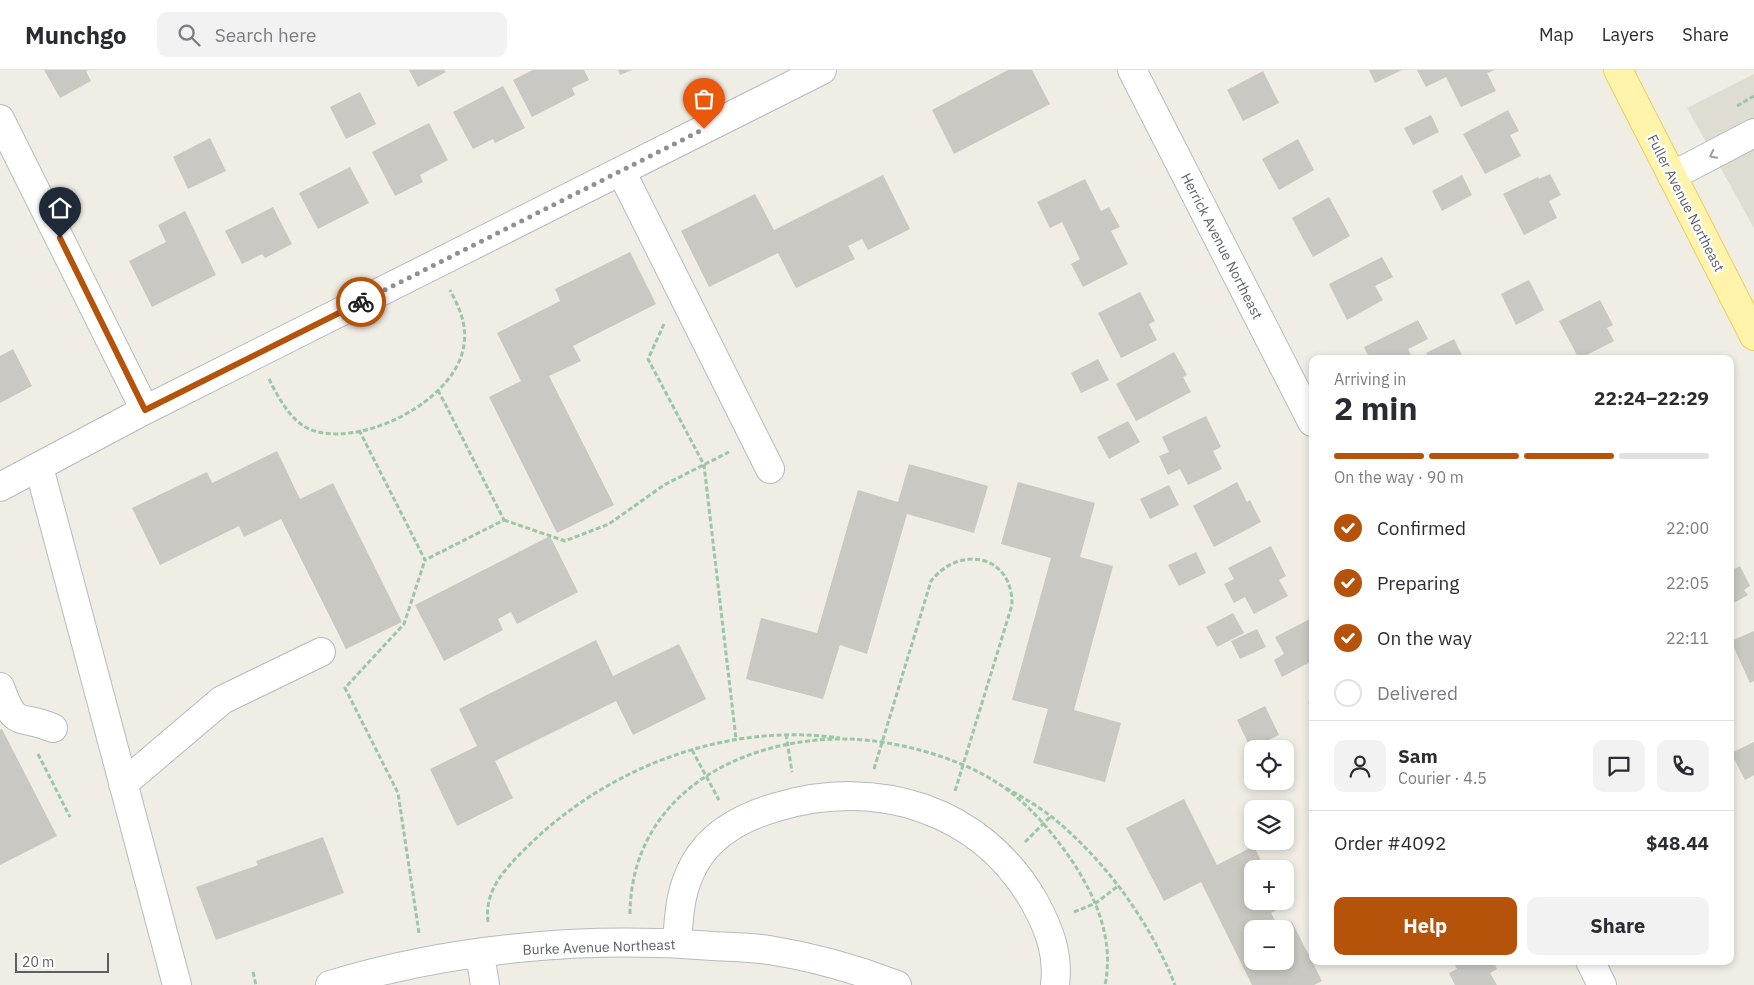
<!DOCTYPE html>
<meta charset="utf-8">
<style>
body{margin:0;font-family:"IBM Plex Sans",sans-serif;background:#f2f2f3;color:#2b2b33;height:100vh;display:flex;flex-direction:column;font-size:19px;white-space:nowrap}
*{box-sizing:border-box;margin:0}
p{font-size:16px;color:#7c7c81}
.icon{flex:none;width:28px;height:28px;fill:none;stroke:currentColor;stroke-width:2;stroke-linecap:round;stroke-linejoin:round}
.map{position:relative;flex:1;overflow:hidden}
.details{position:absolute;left:1309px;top:285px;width:425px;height:610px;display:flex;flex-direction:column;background:#fff;border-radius:10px;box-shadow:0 2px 8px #0003}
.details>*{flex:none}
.fabs{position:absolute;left:1244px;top:670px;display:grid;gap:10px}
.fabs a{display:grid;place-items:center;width:50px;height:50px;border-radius:10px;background:#fff;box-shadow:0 2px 8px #0003;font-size:25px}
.scale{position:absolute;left:15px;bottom:12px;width:94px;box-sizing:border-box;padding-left:5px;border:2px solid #5c6065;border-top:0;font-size:14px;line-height:18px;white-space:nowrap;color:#5c6065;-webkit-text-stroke:4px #fff;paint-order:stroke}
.pin{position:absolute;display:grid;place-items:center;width:42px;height:42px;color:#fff;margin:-51px -21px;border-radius:50% 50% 50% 0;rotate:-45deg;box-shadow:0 0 5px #0007}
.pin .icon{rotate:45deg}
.courier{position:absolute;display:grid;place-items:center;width:50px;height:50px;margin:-25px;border:4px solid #b45309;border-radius:50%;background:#fff;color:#222;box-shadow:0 1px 6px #0007}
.summary em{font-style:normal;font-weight:700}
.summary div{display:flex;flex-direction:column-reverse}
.summary{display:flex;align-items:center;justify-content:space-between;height:85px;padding:0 25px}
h1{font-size:32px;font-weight:700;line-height:38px}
.bar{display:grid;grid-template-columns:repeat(4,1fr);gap:8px 5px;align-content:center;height:60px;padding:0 25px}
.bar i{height:6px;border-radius:4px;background:#e1e1e2}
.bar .active{background:#b45309}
.bar p{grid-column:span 4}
.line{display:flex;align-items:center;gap:12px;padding:0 25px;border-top:1px solid #e1e1e2}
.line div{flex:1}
.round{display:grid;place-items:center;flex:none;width:52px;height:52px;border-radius:10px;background:#f2f2f3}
ol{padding:0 25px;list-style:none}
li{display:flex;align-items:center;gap:15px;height:55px}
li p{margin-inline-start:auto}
li .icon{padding:5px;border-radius:50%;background:#b45309;color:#fff;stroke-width:4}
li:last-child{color:#7c7c81}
li i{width:28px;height:28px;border:2px solid #e1e1e2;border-radius:50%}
.button{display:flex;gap:10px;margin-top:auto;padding:10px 25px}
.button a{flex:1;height:58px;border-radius:10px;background:#b45309;color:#fff;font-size:20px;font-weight:700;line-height:58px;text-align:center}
.button a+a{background:#f2f2f3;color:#2b2b33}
header{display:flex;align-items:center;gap:30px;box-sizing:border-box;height:70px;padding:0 25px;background:#fff;border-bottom:1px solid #e1e1e2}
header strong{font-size:24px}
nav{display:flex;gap:28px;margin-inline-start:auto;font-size:18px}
.search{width:350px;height:45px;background:#f2f2f3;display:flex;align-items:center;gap:12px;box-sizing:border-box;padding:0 18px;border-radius:10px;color:#7c7c81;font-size:19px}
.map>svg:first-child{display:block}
</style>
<header>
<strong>Munchgo</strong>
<div class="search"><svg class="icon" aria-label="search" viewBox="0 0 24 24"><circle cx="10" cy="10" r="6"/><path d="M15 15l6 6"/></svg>Search here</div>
<nav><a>Map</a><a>Layers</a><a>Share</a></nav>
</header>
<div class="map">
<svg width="1754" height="915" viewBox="0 0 1754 915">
<rect width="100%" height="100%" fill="#efede4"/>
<!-- education -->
<path fill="#dfdcd2" d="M1754,4V158L1687,38Z"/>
<!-- building -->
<path fill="#cac8c2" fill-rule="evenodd" d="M44,0H89L86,1L91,11L60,28Z
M409,0H444L446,2L418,17Z
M533,0H584L589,10L572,18L575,25L532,47L513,10Z
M618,0H632L620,5Z
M1008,0H1032L1050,34L954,84L932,40Z
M1369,0H1402L1375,13Z
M1417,0H1495L1487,3L1496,21L1461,37L1446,7L1426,17Z
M1263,1L1279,33L1243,51L1227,20Z
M503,16L525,58L495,73L493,69L473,79L453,42Z
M360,22L376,54L346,69L330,37Z
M1508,40L1519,61L1510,65L1521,86L1485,104L1463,64Z
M1431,45L1439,62L1413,75L1404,58Z
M429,53L448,90L420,105L423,112L395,126L372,82Z
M210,68L226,101L188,119L173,87Z
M1298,69L1314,100L1279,120L1262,89Z
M350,97L369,133L318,159L299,123Z
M1550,104L1561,125L1549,131L1557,148L1524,165L1503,124L1538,107L1539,109Z
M883,105L910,159L868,180L862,169L848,176L855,189L796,218L778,183L709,217L681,161L755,124L774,160Z
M1462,105L1472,125L1442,141L1432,121Z
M1085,109L1101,141L1109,137L1120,157L1111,161L1128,194L1083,217L1071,194L1080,189L1062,152L1050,158L1037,132Z
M1329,127L1350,166L1313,187L1292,148Z
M273,137L292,174L265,188L262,184L242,194L225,161Z
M185,141L216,205L152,237L129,191L166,172L158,155Z
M630,182L656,234L573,276L581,291L549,306L614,435L557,463L489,327L521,311L497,263L560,231L555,219Z
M1382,187L1393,207L1375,216L1383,230L1347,250L1329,214Z
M1529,210L1544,240L1516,255L1501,224Z
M1140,222L1155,251L1149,254L1157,270L1121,288L1098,243Z
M1600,230L1613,255L1607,258L1614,271L1579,289L1559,251Z
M1418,250L1428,269L1408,279L1413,289H1370L1364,277Z
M1454,269L1464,289H1429L1426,283Z
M13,279L32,316L0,333V286Z
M1174,282L1187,305L1183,307L1191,322L1136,351L1116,314Z
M1098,289L1109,310L1081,323L1071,303Z
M1206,346L1221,377L1213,381L1222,399L1188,415L1180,399L1168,405L1159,386L1169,382L1162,367Z
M1128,351L1140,372L1109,389L1097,367Z
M277,381L300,429L333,413L402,552L346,579L281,449L244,467L239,456L160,495L132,438L207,402L212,413Z
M909,394L988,416L974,463L907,444L867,584L840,575L823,629L746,609L761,548L817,563L858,420L898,432Z
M1018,412L1095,433L1080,487L1113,496L1074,640L1121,653L1105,712L1033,693L1048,639L1012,630L1051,488L1001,474Z
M1237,412L1247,432L1250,430L1261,452L1214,477L1193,436Z
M1169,415L1179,435L1150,449L1140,429Z
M550,466L578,522L517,554L511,542L498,549L503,560L444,591L415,535Z
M1271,476L1286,506L1279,510L1288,526L1254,544L1245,527L1234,533L1224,514L1234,509L1228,498Z
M1196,482L1206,503L1179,516L1168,495Z
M1730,489L1735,499L1740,496L1750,516L1744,520L1748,525L1730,535Z
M1233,543L1244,563L1217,577L1206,557Z
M1312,548V591L1282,607L1274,590L1284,584L1275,567Z
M1257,559L1266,577L1240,589L1231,571Z
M1754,561V611L1750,613L1731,571Z
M596,570L613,606L679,574L706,629L633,665L616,631L495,691L513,728L457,756L430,699L477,676L459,639Z
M1312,630V640L1308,632Z
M1265,636L1279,665L1251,679L1237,650Z
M2,659L57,766L0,795V660Z
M1754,672V705L1745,710L1731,683Z
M1184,729L1217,795L1254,776L1265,799H1252V831H1282L1284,836L1271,843L1279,858L1292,852L1322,911L1314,915H1252L1201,812L1164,831L1126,758ZM1252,859H1285V891H1252Z
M323,767L344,823L216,870L196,817L258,795L256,791Z
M1453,891H1493L1497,899L1490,903L1497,915H1455L1449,903L1457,899Z"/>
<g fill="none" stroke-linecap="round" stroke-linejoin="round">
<!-- minor casing -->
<g stroke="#b7babe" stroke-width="30">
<path id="minor" d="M1132,0L1312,352
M0,49L145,340
M621,101L770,399
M1672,106L1754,63
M39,397L177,915
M0,417L145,340L822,0
M0,617C16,661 18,643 53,658
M123,714L222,630L321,582
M677,873C679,844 680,819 695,793C712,763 745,746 777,737C877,707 982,739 1035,833C1049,859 1059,884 1055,915
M480,884L485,915
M1590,891L1602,915
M330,915C452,878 586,866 713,876C731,877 751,877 769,880C813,887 856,899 897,915"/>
</g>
<!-- major casing -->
<g stroke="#f1cd5b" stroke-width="30">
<path id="major" d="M1618,0L1754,266"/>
</g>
<!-- path -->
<path stroke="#9ac7a9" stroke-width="3" stroke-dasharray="5 2.5" stroke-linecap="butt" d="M1737,36L1754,26
M664,254L648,289L704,395L736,669
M269,309C278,327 290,350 309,359C360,380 458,330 464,274C467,254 459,237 450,220
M359,360L425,490L504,450L438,320
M504,450L565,471L609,454L664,415L729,382
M786,664L792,702
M692,680L719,730
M38,684L70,747
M874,699L931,511C960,474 1013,485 1012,535L955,721
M1006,718C1022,727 1038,736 1052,747C1105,790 1150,852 1175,915
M1025,772L1051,746
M1074,842L1096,833L1118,816
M630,844C631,725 740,667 848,669C895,670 957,687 996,712C1029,733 1055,765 1076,797C1098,832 1114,873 1105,915
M488,852C484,820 505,799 526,778C607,697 726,652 840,668
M419,863L398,723L345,618L404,554L425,490
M253,902L256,915"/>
<!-- minor -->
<use href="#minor" stroke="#fff" stroke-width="28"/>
<!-- major -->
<use href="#major" stroke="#fff4a9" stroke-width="28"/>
</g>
<!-- one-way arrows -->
<defs><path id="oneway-chevron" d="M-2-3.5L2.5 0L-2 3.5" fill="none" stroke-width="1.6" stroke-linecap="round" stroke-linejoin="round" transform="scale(1.25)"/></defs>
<use stroke="#9da0a3" href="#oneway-chevron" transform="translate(1713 85) rotate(153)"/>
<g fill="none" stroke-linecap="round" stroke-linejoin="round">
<!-- done -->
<path stroke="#8f9191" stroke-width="5" stroke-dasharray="0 9" d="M361,232L704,59"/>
<!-- route -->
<path stroke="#b45309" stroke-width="6" d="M60,168L145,340L361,232"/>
</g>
<g text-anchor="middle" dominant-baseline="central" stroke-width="4.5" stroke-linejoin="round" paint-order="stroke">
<!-- street labels -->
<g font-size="14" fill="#5c6065" stroke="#fff">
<text transform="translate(1686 133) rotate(63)">Fuller Avenue Northeast</text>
<text transform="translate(1222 176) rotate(63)">Herrick Avenue Northeast</text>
<text transform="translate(599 877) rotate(-2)">Burke Avenue Northeast</text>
</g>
</g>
</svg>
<div class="fabs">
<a><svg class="icon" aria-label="locate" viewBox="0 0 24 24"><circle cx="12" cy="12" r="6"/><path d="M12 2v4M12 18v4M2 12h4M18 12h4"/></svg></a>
<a><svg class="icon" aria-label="layers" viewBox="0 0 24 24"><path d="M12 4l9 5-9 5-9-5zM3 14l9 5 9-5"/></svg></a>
<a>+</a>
<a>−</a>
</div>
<div class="scale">20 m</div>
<div class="pin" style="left:704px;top:59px;background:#ea580c"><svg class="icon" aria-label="bag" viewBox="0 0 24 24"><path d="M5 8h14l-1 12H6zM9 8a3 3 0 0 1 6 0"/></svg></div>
<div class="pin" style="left:60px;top:168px;background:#1f2937"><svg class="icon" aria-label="home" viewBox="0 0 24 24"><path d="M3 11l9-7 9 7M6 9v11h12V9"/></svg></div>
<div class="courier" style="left:361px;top:232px"><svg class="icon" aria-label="bike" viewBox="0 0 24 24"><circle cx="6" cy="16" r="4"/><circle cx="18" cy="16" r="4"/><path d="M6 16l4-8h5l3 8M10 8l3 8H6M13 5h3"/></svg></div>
<section class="details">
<div class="summary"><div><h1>2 min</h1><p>Arriving in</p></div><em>22:24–22:29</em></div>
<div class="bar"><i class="active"></i><i class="active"></i><i class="active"></i><i></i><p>On the way · 90 m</p></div>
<ol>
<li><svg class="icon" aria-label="check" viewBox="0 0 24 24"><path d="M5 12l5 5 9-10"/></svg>Confirmed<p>22:00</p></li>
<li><svg class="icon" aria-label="check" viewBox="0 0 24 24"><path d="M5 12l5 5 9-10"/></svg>Preparing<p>22:05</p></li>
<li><svg class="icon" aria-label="check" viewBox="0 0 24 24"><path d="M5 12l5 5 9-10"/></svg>On the way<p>22:11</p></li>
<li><i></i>Delivered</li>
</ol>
<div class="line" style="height:90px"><a class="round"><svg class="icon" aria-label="person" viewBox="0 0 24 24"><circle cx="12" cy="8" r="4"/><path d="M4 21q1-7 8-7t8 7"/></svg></a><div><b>Sam</b><p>Courier · 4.5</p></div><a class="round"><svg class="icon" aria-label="chat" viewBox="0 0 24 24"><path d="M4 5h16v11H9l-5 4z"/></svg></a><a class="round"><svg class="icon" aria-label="phone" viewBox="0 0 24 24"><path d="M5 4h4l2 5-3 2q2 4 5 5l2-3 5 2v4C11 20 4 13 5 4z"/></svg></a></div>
<div class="line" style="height:65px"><div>Order #4092</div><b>$48.44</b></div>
<div class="button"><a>Help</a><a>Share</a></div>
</section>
</div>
